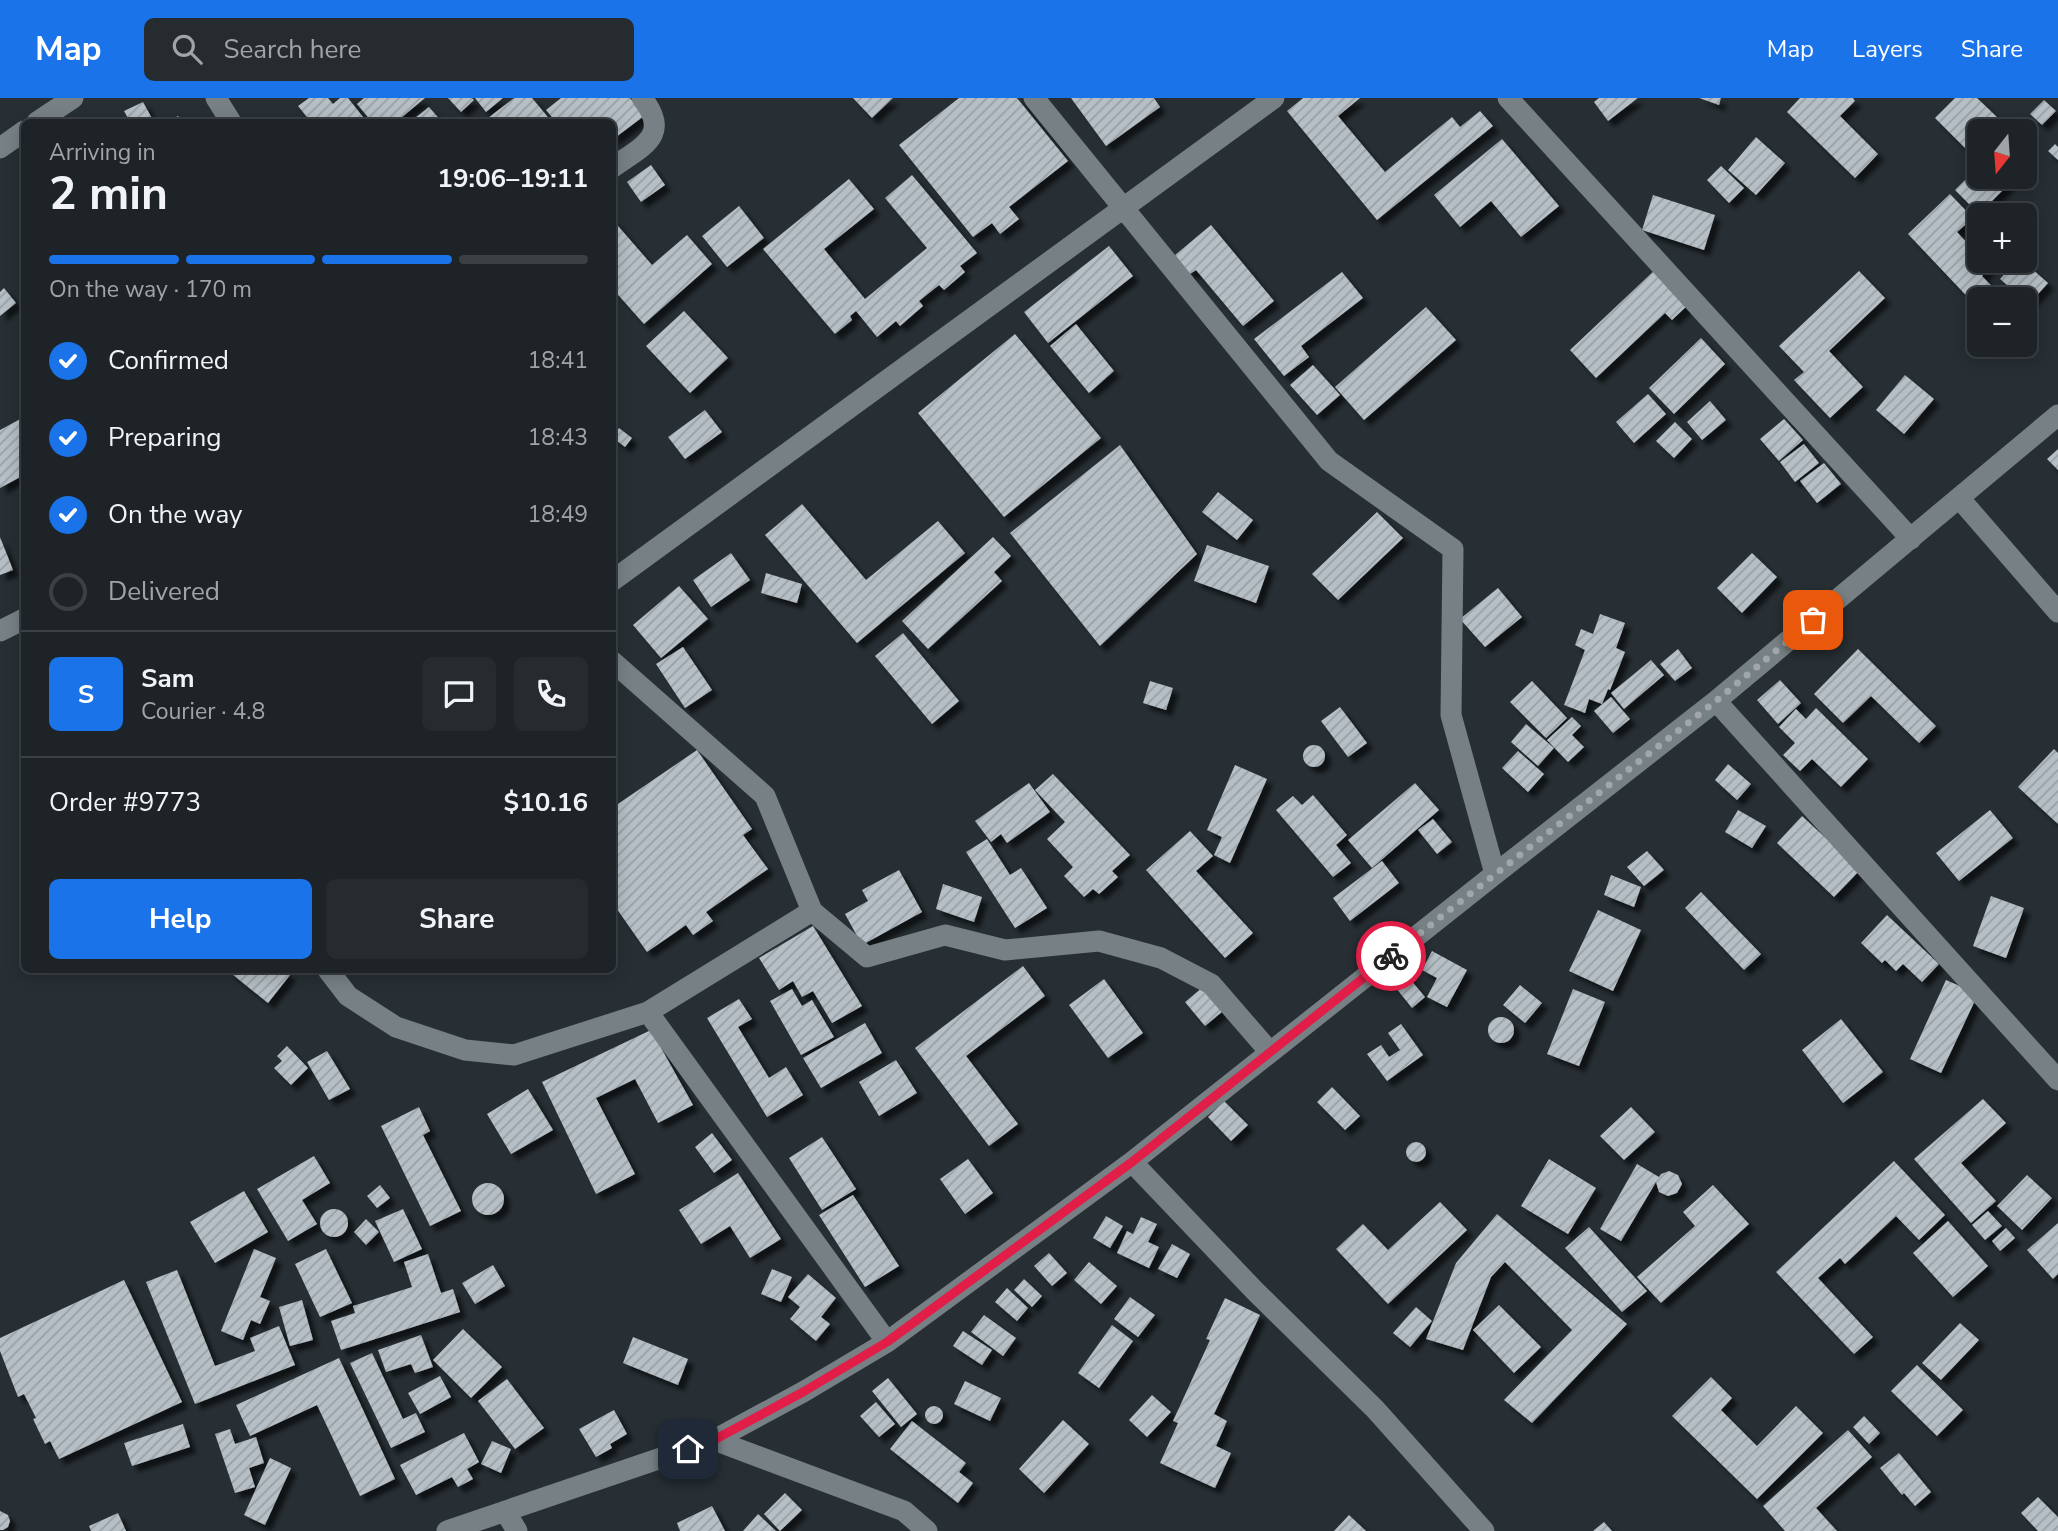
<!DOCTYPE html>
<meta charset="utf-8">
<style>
body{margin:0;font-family:"Nunito Sans",sans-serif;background:#252b2f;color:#f1f3f6;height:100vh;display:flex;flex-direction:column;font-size:26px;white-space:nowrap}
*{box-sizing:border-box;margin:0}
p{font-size:23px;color:#a0a4a7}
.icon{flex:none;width:38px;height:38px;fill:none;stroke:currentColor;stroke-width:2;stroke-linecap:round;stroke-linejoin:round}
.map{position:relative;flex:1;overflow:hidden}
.drawer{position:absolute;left:21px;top:21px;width:595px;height:854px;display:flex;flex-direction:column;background:#1d2327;border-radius:10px;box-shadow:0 4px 18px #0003,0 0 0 2px #3b4044}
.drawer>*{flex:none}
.needle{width:46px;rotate:197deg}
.fabs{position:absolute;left:1967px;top:21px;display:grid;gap:14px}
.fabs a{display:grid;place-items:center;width:70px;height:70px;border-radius:10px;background:#1d2327;box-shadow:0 4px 18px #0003,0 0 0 2px #3b4044;font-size:35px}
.pin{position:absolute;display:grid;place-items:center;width:60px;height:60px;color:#fff;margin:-30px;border-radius:14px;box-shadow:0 4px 10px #0006}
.courier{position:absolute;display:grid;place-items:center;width:70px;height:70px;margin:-35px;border:5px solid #e11d48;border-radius:50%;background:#fff;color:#222;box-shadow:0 2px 9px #0007}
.summary em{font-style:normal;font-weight:700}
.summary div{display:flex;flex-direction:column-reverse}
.summary{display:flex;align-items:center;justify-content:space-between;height:119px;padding:0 28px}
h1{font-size:46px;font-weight:700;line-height:52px}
.bar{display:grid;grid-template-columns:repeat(4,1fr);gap:10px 7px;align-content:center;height:84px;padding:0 28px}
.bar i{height:9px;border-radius:5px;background:#3b4044}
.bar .current{background:#1a73e8}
.bar p{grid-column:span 4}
.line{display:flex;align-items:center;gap:18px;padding:0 28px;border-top:2px solid #3b4044}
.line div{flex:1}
.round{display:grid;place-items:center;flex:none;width:74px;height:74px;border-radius:10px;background:#252b2f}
ol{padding:0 28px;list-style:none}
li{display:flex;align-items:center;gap:21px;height:77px}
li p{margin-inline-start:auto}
li .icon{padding:7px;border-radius:50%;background:#1a73e8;color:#fff;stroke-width:4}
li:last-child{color:#a0a4a7}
li i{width:38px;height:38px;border:4px solid #3b4044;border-radius:50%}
.cta{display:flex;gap:14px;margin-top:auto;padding:14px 28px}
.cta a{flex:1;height:80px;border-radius:10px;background:#1a73e8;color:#fff;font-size:28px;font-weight:700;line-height:80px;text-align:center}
.cta a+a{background:#252b2f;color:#f1f3f6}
header{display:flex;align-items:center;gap:42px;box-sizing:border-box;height:98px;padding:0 35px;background:#1a73e8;color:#fff}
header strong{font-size:33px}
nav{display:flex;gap:38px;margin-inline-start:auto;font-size:24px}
.search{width:490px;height:63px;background:#252b2f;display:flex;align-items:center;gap:18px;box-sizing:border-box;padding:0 24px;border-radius:10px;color:#a0a4a7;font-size:26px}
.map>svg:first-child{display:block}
</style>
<header>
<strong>Map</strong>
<div class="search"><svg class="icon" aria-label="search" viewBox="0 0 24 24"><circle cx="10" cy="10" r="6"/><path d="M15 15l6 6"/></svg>Search here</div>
<nav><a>Map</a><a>Layers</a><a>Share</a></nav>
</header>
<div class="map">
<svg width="2058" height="1433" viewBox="0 0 2058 1433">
<defs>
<pattern id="building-hatch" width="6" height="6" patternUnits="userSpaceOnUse" patternTransform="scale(1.75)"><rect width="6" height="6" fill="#b5bfc5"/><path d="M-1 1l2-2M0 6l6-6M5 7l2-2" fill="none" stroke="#99a0a5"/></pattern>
<filter id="shadow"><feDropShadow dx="6" dy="6" stdDeviation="2" flood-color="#0009"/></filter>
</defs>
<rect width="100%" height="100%" fill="#272f34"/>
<!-- building -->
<path fill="url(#building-hatch)" filter="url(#shadow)" d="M309,0H328L333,6L340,0H348L367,24H311L298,8Z
M364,0H425L396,24H372L357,6Z
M448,0H472L474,2L461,14Z
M475,0H503L486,14Z
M514,0H532L552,24H483Z
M561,0H630L644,18L612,42V24H556L546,12Z
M853,0H893L872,20Z
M959,0H1017L1068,63L1009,109L1019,121L1000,136L992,125L973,139L899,47Z
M1071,0H1154L1160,9L1106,48Z
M1303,0H1360L1338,18L1385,74L1452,19L1460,29L1480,13L1493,28L1377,122L1287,13Z
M1599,0H1638L1608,23L1594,4Z
M1699,0H1721L1719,7Z
M1800,0H1853L1855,3L1840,18L1878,56L1855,80L1787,14Z
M1955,0H1977L1997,19L1983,33H1979V37L1966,51L1935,20Z
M2044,2L2056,13L2042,27L2030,16Z
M143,4L154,24H130L124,13Z
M429,9L442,24H410Z
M178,18L183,24H168Z
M1756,39L1785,65L1756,97L1728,72Z
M1502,41L1559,108L1521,139L1491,103L1460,129L1434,97Z
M2055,46L2058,49V62L2048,53Z
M651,67L665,87L641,104L627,84Z
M1721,68L1744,90L1729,105L1707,82Z
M1979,68V79H2016L1979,116L1955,92Z
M912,77L977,155L960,168L965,174L944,192L939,187L919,203L923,208L900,228L896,223L877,239L856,213L850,218L852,222L835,236L763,151L849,81L874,111L824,151L865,201L927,150L885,100Z
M1950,96L1973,120L1957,134L1979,158V163H1984L1990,169L1982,178L2004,201H1979V211L1908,136Z
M1653,97L1715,117L1704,152L1642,132Z
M739,108L764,140L727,169L702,138Z
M612,121L652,167L687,137L712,166L644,226L612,190Z
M1211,127L1274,203L1243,228L1196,172L1190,176L1175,157Z
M1109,148L1133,178L1048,245L1024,214Z
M2017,163H2023L2048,185L2029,206L2000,181Z
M1658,169L1692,203L1672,222L1665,215L1596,280L1570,252Z
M1859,173L1885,200L1829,253L1863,289L1830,320L1794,282L1804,274L1779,248Z
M1342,174L1363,200L1301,248L1309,259L1284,278L1254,241Z
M4,190L16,205L0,218V194Z
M1426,209L1456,242L1364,322L1335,289Z
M684,213L728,260L690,295L646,248Z
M1076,226L1114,273L1089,295L1050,248Z
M1015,236L1101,340L1004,419L918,315Z
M1701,240L1725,266L1674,316L1649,290Z
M1313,267L1340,297L1317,317L1290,287Z
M1905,277L1934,301L1904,336L1876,312Z
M1648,296L1666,316L1634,345L1616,324Z
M1710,303L1726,322L1702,342L1687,324Z
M705,312L722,334L685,361L668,339Z
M24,319V377L0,390V332Z
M1784,321L1803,342L1779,363L1760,341Z
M1675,324L1692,341L1674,360L1656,343Z
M619,330L632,340L625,349L612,339Z
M1804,346L1819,365L1795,384L1780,364Z
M1120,347L1197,456L1100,548L1010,435Z
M2058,351V372L2047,361Z
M1824,365L1841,386L1817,405L1800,383Z
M1218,394L1253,422L1237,442L1202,414Z
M802,406L866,482L938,423L965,455L857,545L765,437Z
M1377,414L1403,440L1338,502L1312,476Z
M0,439L13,472L0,477Z
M993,439L1011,458L994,474L1002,483L928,551L902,523Z
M1207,447L1269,468L1256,505L1194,483Z
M731,455L750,482L711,509L693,482Z
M1752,455L1777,479L1742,515L1717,490Z
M766,475L802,486L797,505L761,495Z
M679,488L708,521L661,560L633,527Z
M1498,490L1522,519L1485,549L1460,521Z
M1600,516L1625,525L1616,550L1625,554L1610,592L1608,591L1602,606L1589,601L1585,615L1564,607L1585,552L1575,547L1581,531L1593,536Z
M903,535L959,603L932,626L875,558Z
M683,549L712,592L685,610L656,566Z
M1678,551L1692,570L1675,583L1660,566Z
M1858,551L1936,628L1919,645L1871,598L1843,625L1814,596Z
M1651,562L1664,577L1624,611L1611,595Z
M1780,582L1801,605L1778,626L1757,602Z
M1150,583L1173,590L1166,612L1143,605Z
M1532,583L1567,620L1546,640L1510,604Z
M1611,599L1630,621L1613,635L1594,613Z
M1340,609L1367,645L1348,659L1321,623Z
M1816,610L1868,661L1841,689L1812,661L1800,673L1783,657L1795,645L1779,629L1796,611L1806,621Z
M1572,619L1581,628L1572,637L1584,649L1568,664L1547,642Z
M1526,626L1554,650L1538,668L1511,644Z
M1303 658a11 11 0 1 1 22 0a11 11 0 1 1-22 0Z
M2054,651L2058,655V726L2018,689Z
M697,652L752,731L743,737L768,771L706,814L713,823L693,837L686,827L647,854L612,804V710Z
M1518,653L1544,676L1528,694L1502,670Z
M1728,666L1751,686L1737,702L1715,682Z
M1235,667L1267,681L1230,765L1214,757L1222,739L1207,732Z
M1053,676L1130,757L1112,773L1118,779L1099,796L1093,791L1084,799L1064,778L1073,769L1047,741L1065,724L1035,692Z
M1029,685L1050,714L1007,745L1001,736L991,744L975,723Z
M1415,685L1439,712L1372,770L1348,742Z
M1313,697L1347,737L1336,747L1351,765L1333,779L1276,712L1293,698L1302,707Z
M1738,712L1766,728L1752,750L1725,734Z
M1990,712L2013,740L1959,783L1936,755Z
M1802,718L1860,772L1834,799L1777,745Z
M1433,721L1452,744L1437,756L1418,732Z
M1190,733L1213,758L1196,773L1253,835L1225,860L1146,772Z
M987,741L1010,777L1021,770L1047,810L1015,830L966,754Z
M1647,753L1664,772L1644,788L1627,769Z
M1382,763L1399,785L1350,823L1333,800Z
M899,772L922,814L862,847L845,816L868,803L862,792Z
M1611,777L1641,789L1634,809L1604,797Z
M943,786L982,799L974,824L936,811Z
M1701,794L1761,856L1744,872L1685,810Z
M1991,798L2024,810L2006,860L1973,848Z
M1598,812L1641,832L1613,893L1569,873Z
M1887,817L1939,866L1922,884L1903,866L1896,873L1885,862L1882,865L1861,845Z
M813,828L862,908L832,925L813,893L802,899L793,883L779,892L759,860Z
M1432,853L1467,872L1447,909L1427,899L1437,880L1422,872Z
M1023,868L1045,898L966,958L1018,1026L989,1048L915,950Z
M227,872H283L290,877L268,905Z
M1405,875L1425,899L1412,910L1392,885Z
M1104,881L1143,935L1108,960L1069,907Z
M1946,882L1978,896L1941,975L1910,961Z
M1520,887L1542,905L1525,925L1503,907Z
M1203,889L1223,913L1205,928L1185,904Z
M792,891L802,908L812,902L834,939L801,957L770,903Z
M1573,891L1605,904L1579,968L1547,956Z
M739,901L752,921L738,929L769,980L786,969L803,997L767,1019L707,920Z
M1488 932a13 13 0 1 1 26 0a13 13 0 1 1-26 0Z
M1841,921L1883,974L1843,1005L1802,952Z
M865,925L882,955L821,990L803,960Z
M1401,926L1423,957L1387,983L1367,956L1381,947L1389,959L1400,952L1388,935Z
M651,932L693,1007L658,1025L635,981L596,1000L635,1076L596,1096L542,984Z
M287,948L308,970L291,987L274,970L282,963L277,958Z
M327,953L350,991L329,1002L307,964Z
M896,962L917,995L879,1018L859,984Z
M1332,989L1360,1018L1345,1032L1317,1004Z
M528,991L553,1032L511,1056L487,1016Z
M1983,1001L2006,1025L1961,1065L1996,1103L1971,1125L1914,1061Z
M1224,1003L1248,1027L1231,1043L1208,1019Z
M419,1009L430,1033L423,1037L461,1113L430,1128L381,1028Z
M1631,1009L1655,1034L1624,1062L1600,1038Z
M712,1035L732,1062L714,1075L695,1049Z
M822,1039L856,1091L822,1112L789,1060Z
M1406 1054a10 10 0 1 1 20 0a10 10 0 1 1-20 0Z
M314,1058L330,1085L302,1102L317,1126L288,1143L257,1091Z
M968,1061L993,1095L965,1116L940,1081Z
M1549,1061L1596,1090L1568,1136L1521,1108Z
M1894,1063L1945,1117L1919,1142L1896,1118L1845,1166L1840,1160L1818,1180L1873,1239L1854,1256L1776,1174Z
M1637,1066L1659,1079L1661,1076L1669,1073L1678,1077L1682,1086L1677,1095L1668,1098L1659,1094L1656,1084L1621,1143L1600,1131Z
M738,1075L781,1141L750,1160L730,1128L701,1146L679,1112Z
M2027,1077L2052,1100L2022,1132L1997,1108Z
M472 1101a16 16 0 1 1 32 0a16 16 0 1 1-32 0Z
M380,1087L390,1100L377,1110L367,1098Z
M1713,1087L1749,1126L1661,1205L1637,1179L1695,1128L1683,1114Z
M244,1093L268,1134L215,1165L190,1124Z
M853,1097L899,1168L865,1189L819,1117Z
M1440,1104L1467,1132L1388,1206L1336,1151L1363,1126L1388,1152Z
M403,1111L422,1151L394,1164L375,1123Z
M320 1125a14 14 0 1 1 28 0a14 14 0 1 1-28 0Z
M1988,1113L2002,1128L1985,1142L1972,1127Z
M1497,1116L1627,1226L1532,1325L1504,1302L1572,1232L1505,1164L1491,1179L1463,1252L1426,1241L1456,1165Z
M1106,1118L1123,1128L1110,1150L1093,1140Z
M1141,1119L1157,1126L1148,1144L1159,1149L1149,1170L1117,1155L1127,1133L1133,1136Z
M366,1121L379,1134L366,1147L354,1134Z
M1948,1123L1988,1168L1953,1199L1913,1155Z
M2058,1125V1176L2053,1181L2027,1152Z
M1589,1129L1647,1193L1622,1214L1565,1150Z
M2006,1130L2015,1140L2000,1153L1992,1143Z
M1172,1146L1190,1156L1177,1180L1158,1171Z
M254,1151L276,1160L260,1199L270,1203L260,1226L251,1222L243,1242L221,1233Z
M326,1151L352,1205L320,1219L295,1166Z
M1049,1155L1067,1175L1052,1188L1034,1168Z
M428,1156L441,1195L453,1191L460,1214L341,1252L331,1223L355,1215L353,1208L412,1189L404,1164Z
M1089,1164L1117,1188L1101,1206L1074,1182Z
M493,1167L505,1188L475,1206L462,1185Z
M772,1171L792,1179L781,1204L761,1196Z
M177,1172L215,1268L255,1253L250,1240L279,1228L295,1267L195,1306L146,1184Z
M808,1176L836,1200L821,1219L830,1226L816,1243L790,1221L800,1209L788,1199Z
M1024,1181L1042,1198L1032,1209L1014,1192Z
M124,1182L182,1304L59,1361L50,1343L45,1346L33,1321L36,1320L24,1296L18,1299L0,1253V1240Z
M1007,1190L1028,1210L1017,1223L995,1204Z
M1130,1199L1155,1217L1138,1239L1114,1221Z
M1225,1200L1260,1217L1214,1316L1227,1323L1216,1348L1231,1355L1215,1390L1160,1365L1178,1325L1173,1323L1210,1242L1206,1241Z
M302,1202L313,1242L290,1248L279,1209Z
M1499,1207L1541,1249L1514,1275L1473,1232Z
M1416,1209L1432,1223L1410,1249L1393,1235Z
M984,1217L1016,1240L1003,1258L971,1234Z
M1960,1225L1979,1242L1941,1282L1922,1265Z
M1112,1227L1133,1243L1099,1290L1078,1275Z
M463,1231L502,1269L471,1300L433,1262Z
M963,1233L992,1252L982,1267L953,1248Z
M421,1237L433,1269L415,1275L411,1266L386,1274L378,1252Z
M633,1239L688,1261L678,1287L623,1265Z
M372,1255L403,1321L416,1315L425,1334L391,1350L350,1265Z
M339,1260L395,1381L360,1398L317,1307L250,1338L236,1307Z
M1917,1267L1963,1312L1937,1338L1891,1293Z
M440,1278L451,1299L420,1316L408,1295Z
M1711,1279L1732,1300L1721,1312L1757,1348L1796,1308L1823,1335L1757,1401L1672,1318Z
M888,1280L917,1316L901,1329L872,1293Z
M507,1281L544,1330L515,1351L478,1303Z
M965,1283L1001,1300L990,1323L954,1306Z
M1152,1297L1171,1314L1147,1339L1129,1322Z
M876,1304L895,1326L879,1339L860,1318Z
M925 1317a9 9 0 1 1 18 0a9 9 0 1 1-18 0Z
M614,1312L627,1336L610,1346L612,1350L596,1359L579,1331Z
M1864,1318L1880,1335L1869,1346L1853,1329Z
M1063,1322L1089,1346L1044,1395L1019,1371Z
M912,1323L966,1365L959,1374L973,1385L958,1405L890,1351Z
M183,1326L190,1349L132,1368L124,1345Z
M230,1331L235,1346L256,1339L264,1365L249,1370L255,1389L235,1395L215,1336Z
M1848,1332L1872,1359L1816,1410L1837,1433H1785L1763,1408Z
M464,1335L479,1364L467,1371L473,1381L458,1389L452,1379L416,1397L400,1367Z
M492,1343L511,1351L501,1375L481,1366Z
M1899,1355L1931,1394L1915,1408L1904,1395L1902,1397L1880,1370Z
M270,1360L291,1370L265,1427L244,1417Z
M785,1395L802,1412L780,1433L764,1416Z
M2038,1399L2058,1419V1433H2038L2021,1415Z
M712,1408L725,1433H680L677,1425Z
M0,1413L8,1417L10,1423L8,1429L3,1432H0Z
M118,1415L126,1433H91L89,1428Z
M758,1416L776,1433H743Z
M1349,1417L1366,1433H1334Z
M1604,1424L1612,1433H1593Z"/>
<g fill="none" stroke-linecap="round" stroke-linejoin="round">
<!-- minor -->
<path stroke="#778085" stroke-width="21" d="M216,0L231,24
M1034,0L1329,363L1453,451L1451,617L1495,776
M1508,0L1911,441
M37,24L73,0
M0,50L24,33
M612,70C642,48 672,38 642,0
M1960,401L2058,514
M612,483L1274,0
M0,533L24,521
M612,563L765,698L812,813L867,859L945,837L1005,852L1099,843L1161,860L1211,886L1270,954
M1716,603L2058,982
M328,872L348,898L396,929L465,952L514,957L648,914L812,813
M648,914L887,1244
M1132,1064L1254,1192L1375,1311L1484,1433
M714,1342L904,1413L927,1433
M505,1413L517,1433
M447,1433L714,1342L803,1294L887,1244L1132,1064L1495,776L1716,603L2058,317"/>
</g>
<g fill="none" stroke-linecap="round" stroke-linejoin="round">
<!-- done -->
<path stroke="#a0a6aa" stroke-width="7" stroke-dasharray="0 12.6" d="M1391,858L1716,603L1813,522"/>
<!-- route -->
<path stroke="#e11d48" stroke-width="9" d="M688,1351L714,1342L803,1294L887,1244L1132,1064L1391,858"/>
</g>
</svg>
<div class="fabs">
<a><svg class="needle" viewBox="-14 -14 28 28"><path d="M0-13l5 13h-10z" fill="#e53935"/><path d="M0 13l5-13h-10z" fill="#a0a4a7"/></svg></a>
<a>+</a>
<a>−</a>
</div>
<div class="pin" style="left:1813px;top:522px;background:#ea580c"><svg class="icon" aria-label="bag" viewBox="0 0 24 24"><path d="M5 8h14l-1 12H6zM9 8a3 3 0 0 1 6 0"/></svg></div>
<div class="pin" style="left:688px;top:1351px;background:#1f2937"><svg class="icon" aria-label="home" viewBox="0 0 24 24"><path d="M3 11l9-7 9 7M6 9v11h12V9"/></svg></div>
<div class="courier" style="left:1391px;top:858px"><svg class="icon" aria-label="bike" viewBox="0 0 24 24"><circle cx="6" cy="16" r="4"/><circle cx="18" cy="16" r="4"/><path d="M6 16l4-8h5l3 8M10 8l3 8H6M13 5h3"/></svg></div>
<section class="drawer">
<div class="summary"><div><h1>2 min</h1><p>Arriving in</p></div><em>19:06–19:11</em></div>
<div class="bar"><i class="current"></i><i class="current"></i><i class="current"></i><i></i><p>On the way · 170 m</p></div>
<ol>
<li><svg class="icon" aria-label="check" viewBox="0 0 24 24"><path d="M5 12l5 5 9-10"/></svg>Confirmed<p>18:41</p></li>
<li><svg class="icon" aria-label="check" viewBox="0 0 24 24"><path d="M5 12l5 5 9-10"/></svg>Preparing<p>18:43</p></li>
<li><svg class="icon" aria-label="check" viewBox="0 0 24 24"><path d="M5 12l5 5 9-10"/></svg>On the way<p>18:49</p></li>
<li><i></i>Delivered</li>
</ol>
<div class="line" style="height:126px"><b class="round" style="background:#1a73e8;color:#fff">S</b><div><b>Sam</b><p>Courier · 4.8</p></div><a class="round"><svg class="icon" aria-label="chat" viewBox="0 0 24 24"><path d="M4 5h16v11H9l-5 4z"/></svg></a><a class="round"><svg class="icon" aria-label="phone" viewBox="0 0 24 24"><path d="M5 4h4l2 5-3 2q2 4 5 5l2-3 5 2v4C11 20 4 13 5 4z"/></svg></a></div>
<div class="line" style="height:91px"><div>Order #9773</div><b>$10.16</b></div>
<div class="cta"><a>Help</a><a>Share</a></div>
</section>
</div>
